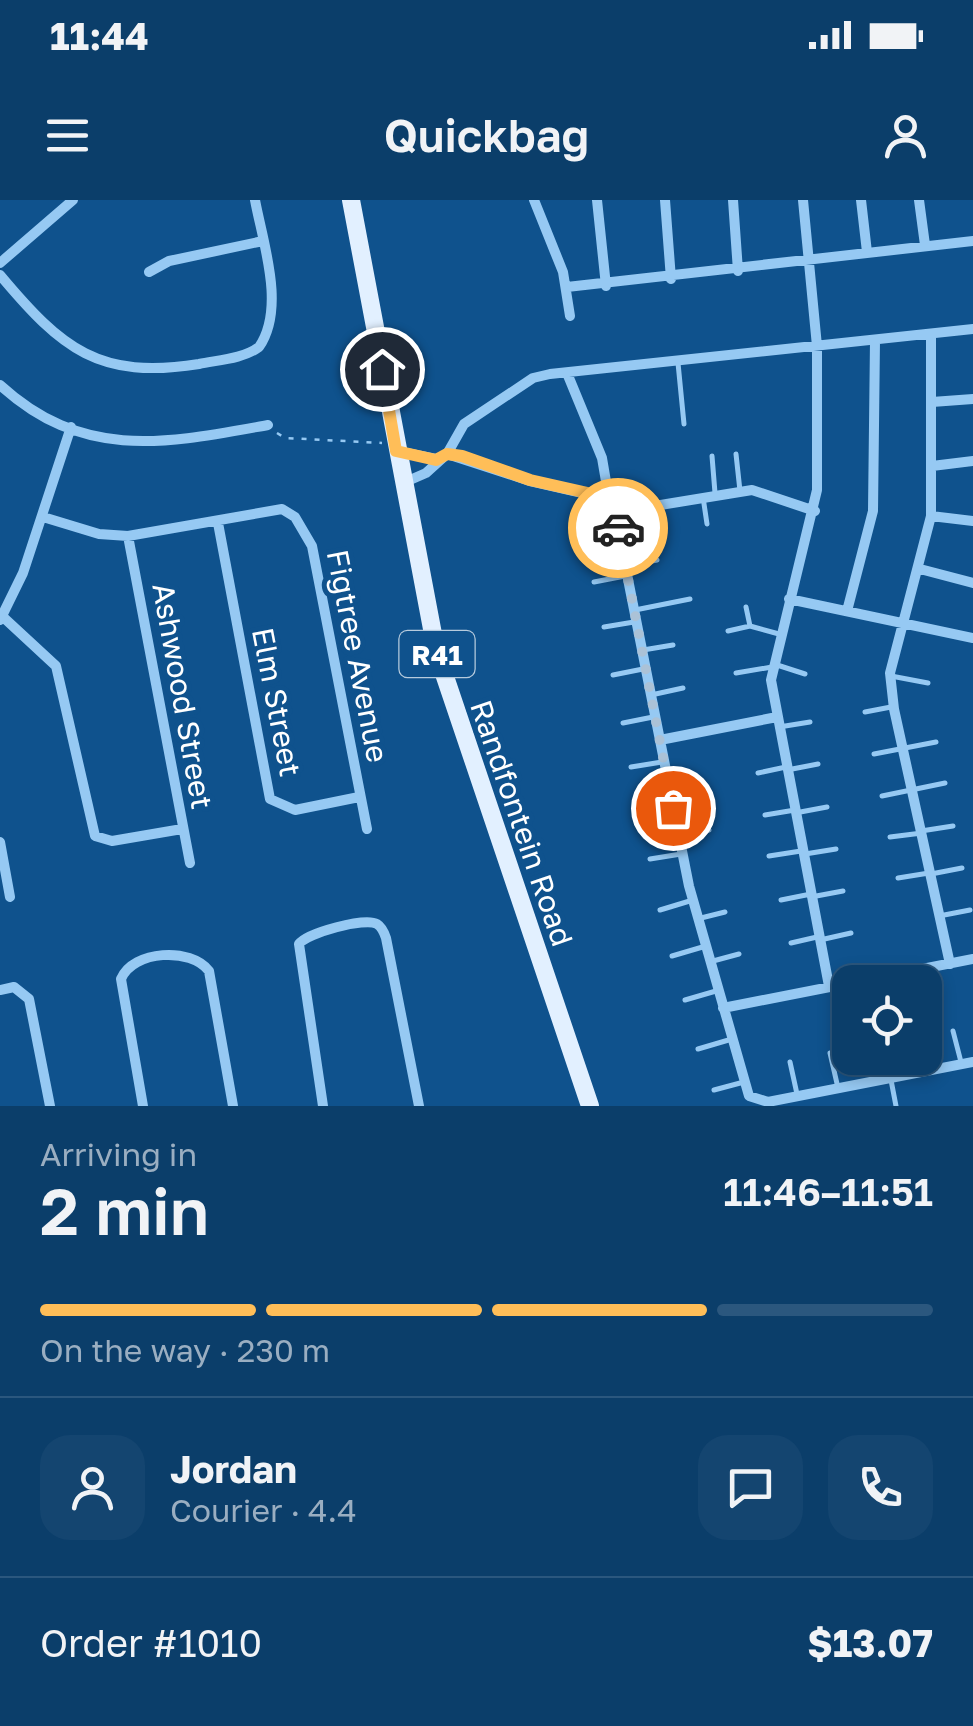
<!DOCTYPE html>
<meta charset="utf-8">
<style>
body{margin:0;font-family:"Golos Text",sans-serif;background:#144570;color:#f1f3f6;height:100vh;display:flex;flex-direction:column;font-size:38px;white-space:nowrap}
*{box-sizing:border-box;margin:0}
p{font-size:32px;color:#9aaec1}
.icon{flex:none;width:55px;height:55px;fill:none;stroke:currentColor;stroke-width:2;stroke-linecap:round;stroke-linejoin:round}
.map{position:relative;height:906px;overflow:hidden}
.panel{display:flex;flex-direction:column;background:#0b3e6a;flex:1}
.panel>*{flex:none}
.fabs{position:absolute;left:832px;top:765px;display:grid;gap:20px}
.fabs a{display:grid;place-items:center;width:110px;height:110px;border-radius:20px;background:#0b3e6a;box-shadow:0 5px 15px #0003,0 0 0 2px #2b577e;font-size:50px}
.pin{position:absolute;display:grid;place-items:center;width:85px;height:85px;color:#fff;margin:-42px;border:5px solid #fff;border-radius:50%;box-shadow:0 2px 10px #0007}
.courier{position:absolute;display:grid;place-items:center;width:100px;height:100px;margin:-50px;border:8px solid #ffbe58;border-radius:50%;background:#fff;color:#222;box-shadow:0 2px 12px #0007}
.overview em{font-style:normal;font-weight:600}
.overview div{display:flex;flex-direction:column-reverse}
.overview{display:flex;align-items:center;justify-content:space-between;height:170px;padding:0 40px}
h1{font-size:65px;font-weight:600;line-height:75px}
.bar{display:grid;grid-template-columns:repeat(4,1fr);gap:15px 10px;align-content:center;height:120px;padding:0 40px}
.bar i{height:12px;border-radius:8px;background:#2b577e}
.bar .on{background:#ffbe58}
.bar p{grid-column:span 4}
.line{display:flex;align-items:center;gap:25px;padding:0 40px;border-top:2px solid #2b577e}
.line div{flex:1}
.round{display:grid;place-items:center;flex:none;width:105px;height:105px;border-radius:30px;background:#144570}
.status{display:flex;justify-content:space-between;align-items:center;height:70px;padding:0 50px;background:#0b3e6a;direction:ltr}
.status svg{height:28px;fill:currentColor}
header{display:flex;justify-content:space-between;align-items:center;height:130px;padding:0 40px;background:#0b3e6a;font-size:45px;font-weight:600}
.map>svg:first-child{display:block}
</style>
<div class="status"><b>11:44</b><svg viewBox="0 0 49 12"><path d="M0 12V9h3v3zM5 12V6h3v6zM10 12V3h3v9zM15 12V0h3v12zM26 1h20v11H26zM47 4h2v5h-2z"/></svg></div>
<header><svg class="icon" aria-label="menu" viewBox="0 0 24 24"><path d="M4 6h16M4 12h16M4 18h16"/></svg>Quickbag<svg class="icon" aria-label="person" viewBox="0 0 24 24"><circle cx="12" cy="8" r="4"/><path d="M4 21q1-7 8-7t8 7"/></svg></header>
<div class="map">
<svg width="973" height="906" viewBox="0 0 973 906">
<rect width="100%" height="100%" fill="#0f528d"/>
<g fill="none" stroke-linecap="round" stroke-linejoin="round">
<!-- path -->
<path stroke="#96c9f3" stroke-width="2.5" stroke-dasharray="5 8" stroke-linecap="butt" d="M277,233L285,238L382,243"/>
<!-- service -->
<path stroke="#96c9f3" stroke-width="5" d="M678,163L684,224
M736,254L740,291
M712,256L715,293
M703,297L707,324
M584,337L615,330
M626,366L657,360
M594,382L625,376
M746,407L750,426
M635,410L690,399
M604,427L634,422
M728,431L750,426L779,434
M643,450L673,445
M774,464L805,474
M736,473L772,467
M613,475L643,469
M891,476L928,483
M651,495L683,488
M865,512L891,507
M623,523L653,517
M779,527L810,522
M874,554L936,542
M631,567L662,562
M787,570L818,564
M758,573L786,567
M673,593L701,587
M882,596L945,583
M795,613L827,607
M640,614L673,608
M765,615L795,610
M921,631L953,626
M682,636L709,630
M890,637L922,633
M805,654L836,649
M769,656L801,651
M650,659L681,654
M931,674L962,668
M898,678L929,673
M811,697L843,691
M781,700L811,694
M660,710L693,700
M939,716L970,710
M701,718L725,712
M820,740L851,733
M791,743L817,737
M672,756L706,746
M713,761L739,754
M685,800L716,791
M953,831L961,862
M698,849L732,839
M830,853L838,888
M874,858L879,879
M916,858L919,872
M790,862L797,894
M891,880L896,906
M714,890L744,882"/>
<!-- minor -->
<path stroke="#96c9f3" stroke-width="10" d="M534,0L563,72L570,116
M597,0L606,86
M665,0L671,79
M733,0L738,71
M803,0L817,146V290L771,480L829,786
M861,0L867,52
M919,0L925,45
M0,63L73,0
M149,72L169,61L263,41
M0,75C62,149 99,180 199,164C218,160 243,159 259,147C286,108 263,43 255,0
M567,87L973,41
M931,134V316L890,473L894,509L950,764
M567,173L602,258L609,299
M0,185C84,262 168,243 268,225
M932,202L973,199
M397,251L436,259
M447,254L464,224L533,178L550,174L973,129
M932,266L973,261
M403,283L426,273L447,254L530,281L609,299L624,311
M624,311L618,319V329L689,686L749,896L768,902L973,862
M624,311L752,290L815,311
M931,316L973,321
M43,317L99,334L128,336L282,309L295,317L312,346L367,629
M218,323L270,599L295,610L359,597
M128,336L190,663
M920,369L973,383
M789,399L973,438
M847,411L873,311L875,140
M3,417L56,466L95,636L112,641L182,629
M0,420L23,373L71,227
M660,540L777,517
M0,642L10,697
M0,790L14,787L29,799L50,906
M723,808L973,759
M143,906L121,779C133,750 191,747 209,771L233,906
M323,906L299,744C307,733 365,717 377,724C382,727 384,732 386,738L419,906"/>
<!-- primary -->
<path stroke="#e2f0ff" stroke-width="18" d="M351,0L436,450L590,906"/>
</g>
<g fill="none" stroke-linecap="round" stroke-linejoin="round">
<!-- done -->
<path stroke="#abc2d7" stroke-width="10" stroke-dasharray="0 18" d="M618,328L673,608"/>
<!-- route -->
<path stroke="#ffbe58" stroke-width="12" d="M382,169L396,251L436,260L447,254L462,256L530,280L610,298L624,311L618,320V328"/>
</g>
<g text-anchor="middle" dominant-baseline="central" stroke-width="10" stroke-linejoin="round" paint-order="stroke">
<!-- shield labels -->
<rect fill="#0f528d" stroke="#b7cbdd" stroke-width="2.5" x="399.5" y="431" width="75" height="46" rx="8"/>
<g font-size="28" font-weight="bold" fill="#fff">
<text x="437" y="454">R41</text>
</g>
<!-- street labels -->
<g font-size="30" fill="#fff" stroke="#0f528d">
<text transform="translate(358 456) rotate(79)">Figtree Avenue</text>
<text transform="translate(183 496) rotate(80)">Ashwood Street</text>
<text transform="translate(277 502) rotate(79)">Elm Street</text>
<text transform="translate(522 623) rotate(71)">Randfontein Road</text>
</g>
</g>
</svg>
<div class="fabs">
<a><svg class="icon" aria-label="locate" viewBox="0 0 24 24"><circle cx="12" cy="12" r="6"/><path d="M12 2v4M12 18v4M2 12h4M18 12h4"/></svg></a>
</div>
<div class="pin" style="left:673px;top:608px;background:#ea580c"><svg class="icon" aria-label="bag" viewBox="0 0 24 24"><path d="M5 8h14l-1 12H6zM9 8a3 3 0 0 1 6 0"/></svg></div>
<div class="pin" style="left:382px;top:169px;background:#1f2937"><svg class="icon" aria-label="home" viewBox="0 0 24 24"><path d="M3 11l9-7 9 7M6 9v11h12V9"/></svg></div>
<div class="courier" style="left:618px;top:328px"><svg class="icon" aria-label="car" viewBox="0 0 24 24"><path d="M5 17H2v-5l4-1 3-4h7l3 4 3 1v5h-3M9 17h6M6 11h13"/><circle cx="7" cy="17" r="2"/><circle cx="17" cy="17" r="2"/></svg></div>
</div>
<section class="panel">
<div class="overview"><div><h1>2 min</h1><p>Arriving in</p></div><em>11:46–11:51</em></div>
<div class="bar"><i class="on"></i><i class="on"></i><i class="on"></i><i></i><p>On the way · 230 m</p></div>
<div class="line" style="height:180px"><a class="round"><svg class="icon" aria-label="person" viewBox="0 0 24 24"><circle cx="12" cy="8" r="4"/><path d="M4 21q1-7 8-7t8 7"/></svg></a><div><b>Jordan</b><p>Courier · 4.4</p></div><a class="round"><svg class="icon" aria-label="chat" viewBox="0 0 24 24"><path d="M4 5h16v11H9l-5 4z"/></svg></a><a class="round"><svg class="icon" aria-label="phone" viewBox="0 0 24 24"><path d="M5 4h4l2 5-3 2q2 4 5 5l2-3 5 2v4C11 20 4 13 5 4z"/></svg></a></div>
<div class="line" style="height:130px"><div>Order #1010</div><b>$13.07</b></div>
</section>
